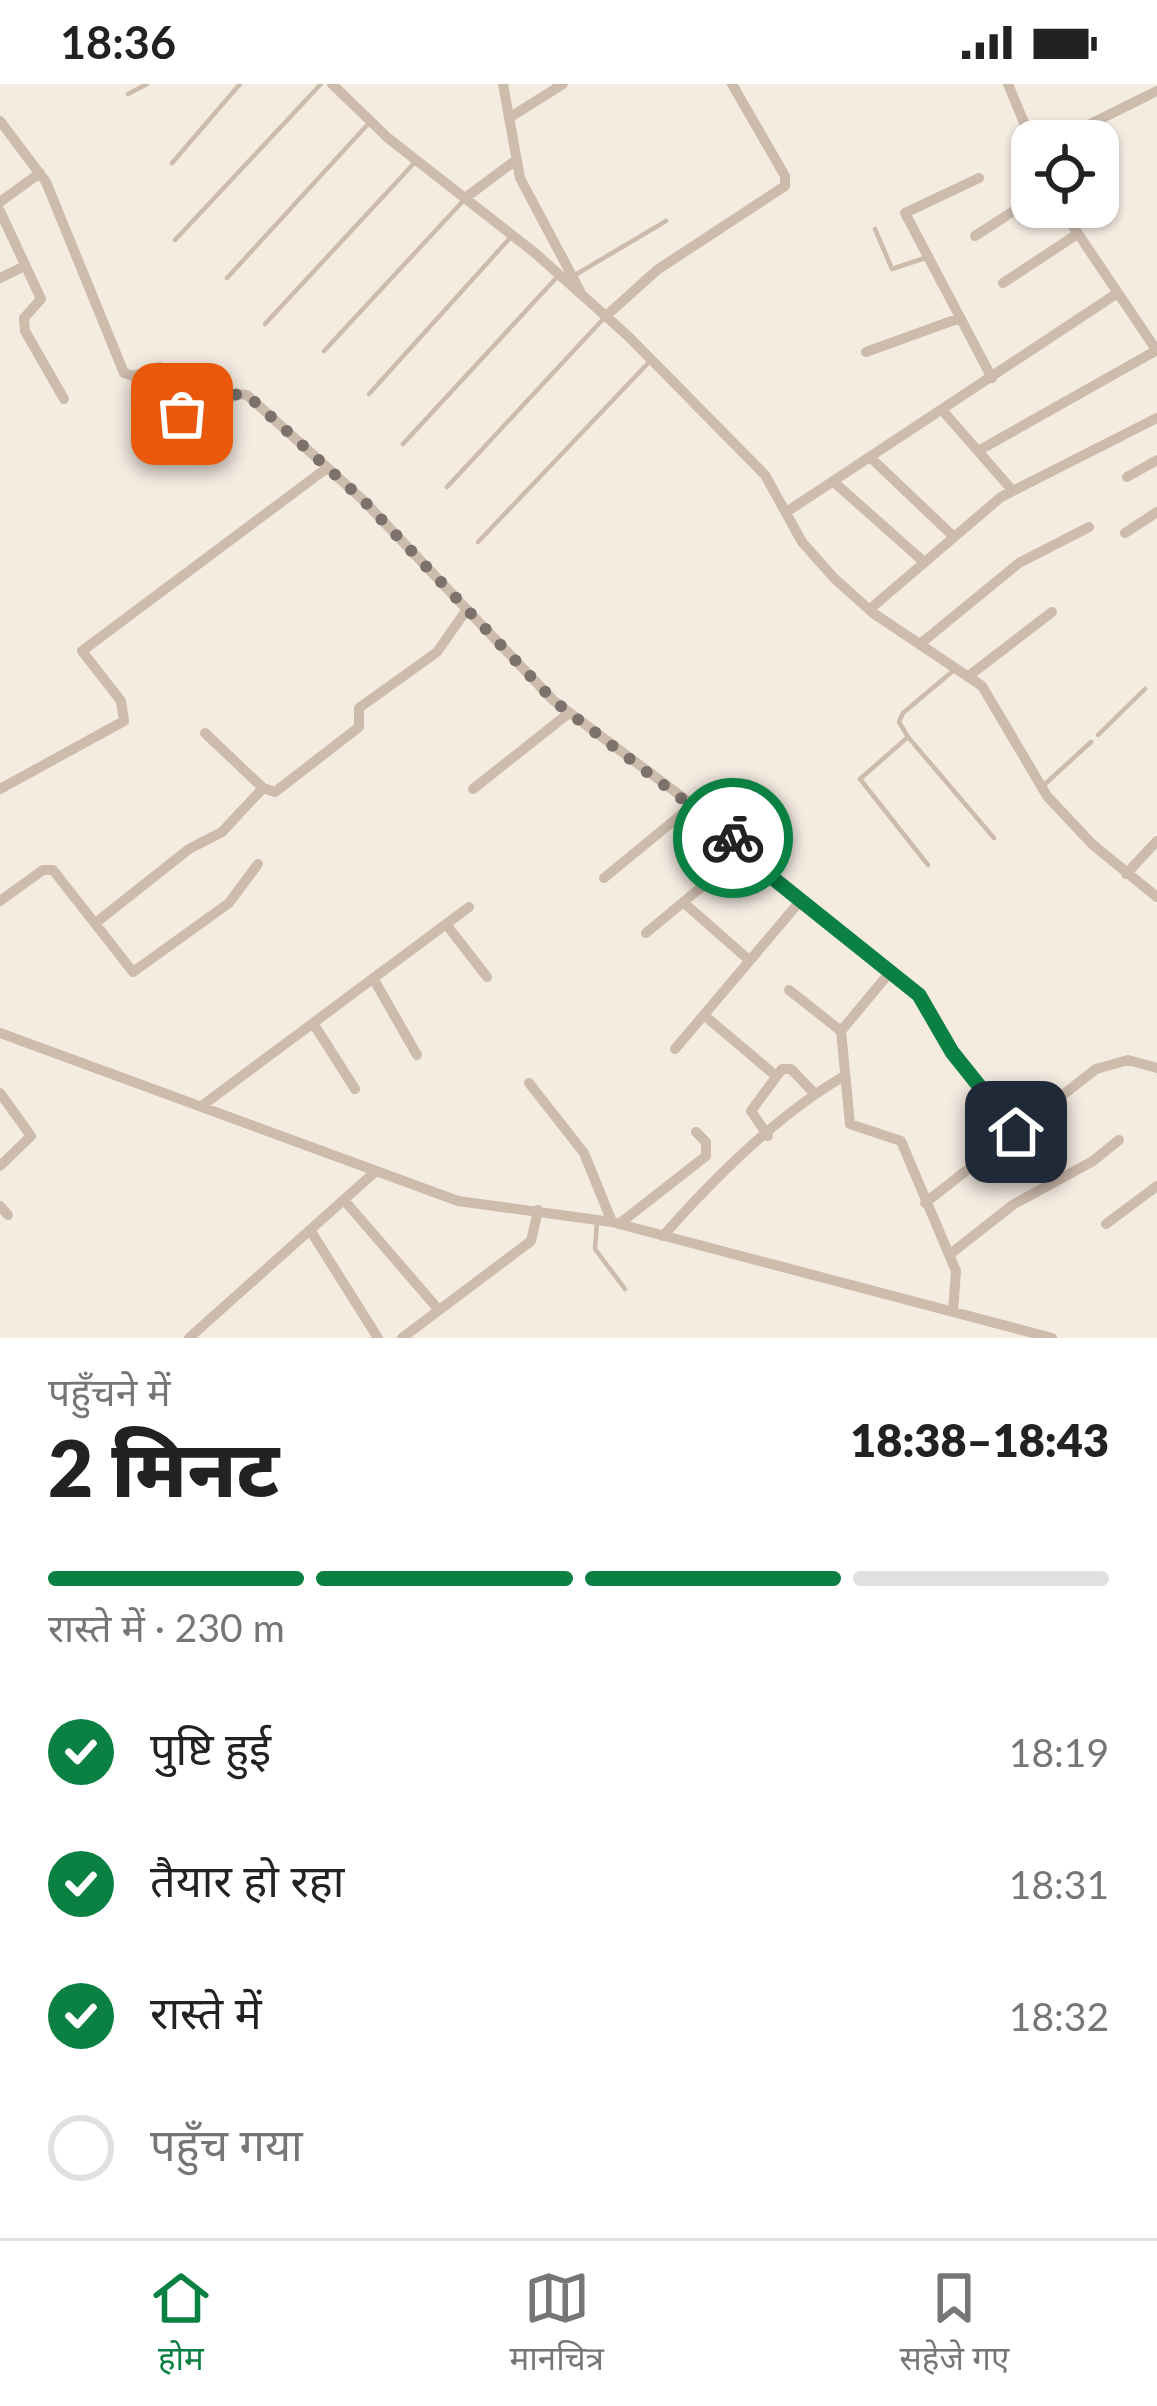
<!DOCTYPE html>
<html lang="hi">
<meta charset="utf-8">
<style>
body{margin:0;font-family:Lato,"Noto Sans Devanagari",sans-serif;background:#f2f2f2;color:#222;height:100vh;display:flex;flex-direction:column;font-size:45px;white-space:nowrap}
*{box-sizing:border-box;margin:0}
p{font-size:39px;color:#767676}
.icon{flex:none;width:66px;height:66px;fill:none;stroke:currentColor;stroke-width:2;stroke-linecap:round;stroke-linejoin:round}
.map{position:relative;height:1254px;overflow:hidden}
.panel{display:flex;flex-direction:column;background:#fff;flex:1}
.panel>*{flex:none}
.fabs{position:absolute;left:1011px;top:36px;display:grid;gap:24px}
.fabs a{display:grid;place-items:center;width:108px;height:108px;border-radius:24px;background:#fff;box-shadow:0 3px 9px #0004;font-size:60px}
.pin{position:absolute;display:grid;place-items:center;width:102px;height:102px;color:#fff;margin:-51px;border-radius:24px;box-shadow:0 6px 18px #0006}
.courier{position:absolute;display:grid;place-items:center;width:120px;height:120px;margin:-60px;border:9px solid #0b8043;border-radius:50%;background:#fff;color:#222;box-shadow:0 3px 15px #0007}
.overview em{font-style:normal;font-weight:800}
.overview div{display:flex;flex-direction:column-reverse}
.overview{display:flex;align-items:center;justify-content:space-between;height:204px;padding:0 48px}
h1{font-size:78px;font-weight:800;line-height:90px}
.bar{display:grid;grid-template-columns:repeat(4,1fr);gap:18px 12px;align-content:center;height:144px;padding:0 48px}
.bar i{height:15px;border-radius:9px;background:#e0e0e0}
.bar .current{background:#0b8043}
.bar p{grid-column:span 4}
ol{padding:0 48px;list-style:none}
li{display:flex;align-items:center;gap:36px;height:132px}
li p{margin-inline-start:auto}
li .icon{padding:12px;border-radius:50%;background:#0b8043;color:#fff;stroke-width:4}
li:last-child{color:#767676}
li i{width:66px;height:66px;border:6px solid #e0e0e0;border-radius:50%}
.status{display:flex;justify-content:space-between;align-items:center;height:84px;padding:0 60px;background:#fff;direction:ltr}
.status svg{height:33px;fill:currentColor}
.tab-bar{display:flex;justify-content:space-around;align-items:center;height:168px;border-top:3px solid #e0e0e0;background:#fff;font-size:33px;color:#767676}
.tab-bar a{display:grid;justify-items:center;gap:6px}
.tab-bar .current{color:#0b8043}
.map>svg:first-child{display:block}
</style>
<div class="status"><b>18:36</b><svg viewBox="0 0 49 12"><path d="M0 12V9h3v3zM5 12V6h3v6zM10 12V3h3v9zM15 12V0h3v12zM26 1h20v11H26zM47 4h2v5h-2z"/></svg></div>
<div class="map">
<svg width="1157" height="1254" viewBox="0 0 1157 1254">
<rect width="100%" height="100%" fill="#f4ebe1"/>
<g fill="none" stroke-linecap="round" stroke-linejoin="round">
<!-- lane -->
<path stroke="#cdbbac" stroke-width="4.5" d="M128,10L147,0
M172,79L240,0
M875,145L892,185L928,173
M175,156L321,0
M575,191L666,137
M227,194L369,39
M265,240L417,76
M324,267L463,117
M369,310L510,154
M403,360L559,191
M447,403L606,232
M478,458L651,276
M1098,651L1145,605
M908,653L994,754
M1045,700L1091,658
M928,781L860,695L908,653L899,638L903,629L954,586
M597,1138L595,1165L625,1205"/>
<!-- street -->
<path stroke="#cdbbac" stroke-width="10" d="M332,0L388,54L535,169L628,252L765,391L802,458L834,494L873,529L982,602L1047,712L1092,760L1157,813
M503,0L520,94L580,207
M1008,0L1032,58
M512,32L563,0
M0,37L46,98L124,289L133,292L160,283L192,338L237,310L247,311L363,416L554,617L721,742L764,787L919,911L952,968L1016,1048
M1056,57L1157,7
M979,94L905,129L992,294
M465,114L516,76
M0,118L40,89
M1060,123L1157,267
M0,127L41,215L24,234L25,247L64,315
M975,152L1032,115
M0,194L25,182
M1003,199L1076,151
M606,232L657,186L785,102V92L732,0
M866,268L960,234
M943,327L1012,406
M978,367L1157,266
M872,375L954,453
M1127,393L1157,376
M835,399L924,478
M788,427L1116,210
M1125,449L1157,428
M870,525L1001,413L1157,334
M920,560L1019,479L1089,443
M970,591L1052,528
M205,649L263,704L275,708L359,643V624L437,568L465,528
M0,705L124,637L121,617L82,567L327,384
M473,705L569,629
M1126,790L1157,757
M604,794L693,721
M0,817L43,786H53L133,888L229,819L258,780
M684,819L749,876
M98,837L189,765L222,748L263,704
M446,840L487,893
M646,849L745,767
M891,887L841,947L850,1040L901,1057L956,1187L953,1228
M373,894L417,971
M789,906L841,947
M705,932L776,992
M313,939L355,1005
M0,949L458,1117L612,1138L1052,1254
M675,965L801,816
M529,999L584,1069L612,1138
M0,1009L31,1052L0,1082
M203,1021L469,823
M768,1052L751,1027L782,985H791L814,1009
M344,1116L438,1225
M925,1119L1096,985L1128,976L1157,984
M0,1122L8,1131
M619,1140L706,1072V1058L696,1048
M1106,1140L1157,1102
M310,1146L378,1254
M663,1152C713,1095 779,1030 844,992
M949,1171L1014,1120L1093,1077L1119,1056
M189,1254L376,1087
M402,1254L531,1157L538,1126"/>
</g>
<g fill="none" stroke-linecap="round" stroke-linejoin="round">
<!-- done -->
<path stroke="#7c716b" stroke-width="12" stroke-dasharray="0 21.6" d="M182,330L192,338L237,310L247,311L363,416L554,617L733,754"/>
<!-- route -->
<path stroke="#0b8043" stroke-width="15" d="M733,754L764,787L919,911L952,968L1016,1048"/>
</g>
</svg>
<div class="fabs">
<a><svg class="icon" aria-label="locate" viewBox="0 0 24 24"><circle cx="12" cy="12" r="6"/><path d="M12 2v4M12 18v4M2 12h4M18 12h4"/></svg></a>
</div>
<div class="pin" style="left:182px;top:330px;background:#ea580c"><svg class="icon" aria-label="bag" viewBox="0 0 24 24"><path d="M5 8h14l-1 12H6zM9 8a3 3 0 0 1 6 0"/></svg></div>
<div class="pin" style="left:1016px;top:1048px;background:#1f2937"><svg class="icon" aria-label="home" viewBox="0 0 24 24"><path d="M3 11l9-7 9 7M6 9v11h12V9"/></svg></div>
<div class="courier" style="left:733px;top:754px"><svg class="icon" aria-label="bike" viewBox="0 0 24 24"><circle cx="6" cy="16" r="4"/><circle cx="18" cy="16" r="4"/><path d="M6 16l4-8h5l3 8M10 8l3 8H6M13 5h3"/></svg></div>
</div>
<section class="panel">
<div class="overview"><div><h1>2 मिनट</h1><p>पहुँचने में</p></div><em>18:38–18:43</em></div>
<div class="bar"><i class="current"></i><i class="current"></i><i class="current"></i><i></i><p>रास्ते में · 230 m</p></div>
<ol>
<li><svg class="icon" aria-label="check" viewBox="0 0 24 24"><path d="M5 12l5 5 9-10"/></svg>पुष्टि हुई<p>18:19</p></li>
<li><svg class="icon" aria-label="check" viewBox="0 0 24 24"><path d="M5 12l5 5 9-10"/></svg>तैयार हो रहा<p>18:31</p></li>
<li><svg class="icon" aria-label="check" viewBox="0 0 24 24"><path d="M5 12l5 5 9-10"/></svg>रास्ते में<p>18:32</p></li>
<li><i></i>पहुँच गया</li>
</ol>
</section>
<nav class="tab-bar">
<a class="current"><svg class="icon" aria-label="home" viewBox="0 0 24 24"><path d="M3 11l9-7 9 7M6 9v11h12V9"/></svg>होम</a>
<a><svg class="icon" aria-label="map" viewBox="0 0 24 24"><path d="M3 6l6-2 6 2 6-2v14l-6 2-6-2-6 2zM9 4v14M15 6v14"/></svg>मानचित्र</a>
<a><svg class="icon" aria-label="saved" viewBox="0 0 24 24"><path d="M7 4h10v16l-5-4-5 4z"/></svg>सहेजे गए</a>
</nav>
